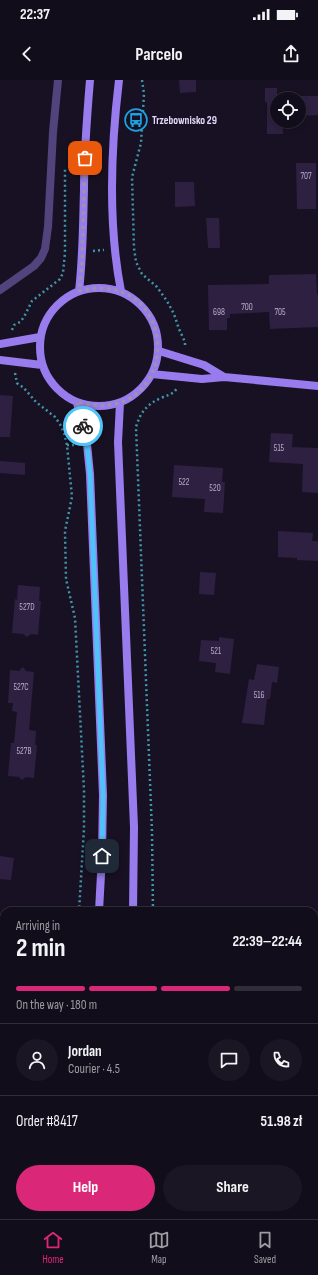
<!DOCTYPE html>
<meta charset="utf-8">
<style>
body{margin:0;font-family:"Sofia Sans Condensed",sans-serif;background:#1b1623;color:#f1f3f6;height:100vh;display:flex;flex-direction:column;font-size:15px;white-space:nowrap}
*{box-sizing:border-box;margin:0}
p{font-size:13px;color:#9c9ca2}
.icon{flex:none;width:22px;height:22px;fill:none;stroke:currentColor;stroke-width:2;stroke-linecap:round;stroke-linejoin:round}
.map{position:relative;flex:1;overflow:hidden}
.panel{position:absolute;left:0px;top:827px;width:318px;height:312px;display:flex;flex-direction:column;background:#120d1a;border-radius:12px 12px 0 0;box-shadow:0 2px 6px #0003,0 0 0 1px #312d39}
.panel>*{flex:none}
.controls{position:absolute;left:270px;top:12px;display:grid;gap:8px}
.controls a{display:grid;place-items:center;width:36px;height:36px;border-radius:50%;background:#120d1a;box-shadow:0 2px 6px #0003,0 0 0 1px #312d39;font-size:20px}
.pin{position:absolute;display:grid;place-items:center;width:34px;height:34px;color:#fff;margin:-17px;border-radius:8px;box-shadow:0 2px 6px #0006}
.courier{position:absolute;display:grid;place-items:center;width:40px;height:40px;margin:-20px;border:3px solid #4fc3f7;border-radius:50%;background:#fff;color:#222;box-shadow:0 1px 5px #0007}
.summary em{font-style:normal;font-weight:700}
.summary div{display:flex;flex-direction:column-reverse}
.summary{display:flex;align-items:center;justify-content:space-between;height:68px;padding:0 16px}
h1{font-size:26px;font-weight:700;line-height:30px}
.bar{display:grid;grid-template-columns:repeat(4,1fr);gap:6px 4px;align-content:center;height:48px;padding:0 16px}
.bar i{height:5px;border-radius:3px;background:#312d39}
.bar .selected{background:#db2777}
.bar p{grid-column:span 4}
.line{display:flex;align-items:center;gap:10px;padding:0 16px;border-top:1px solid #312d39}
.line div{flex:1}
.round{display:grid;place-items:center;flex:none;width:42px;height:42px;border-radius:21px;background:#1b1623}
.action{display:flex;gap:8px;margin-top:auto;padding:8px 16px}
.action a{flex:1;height:46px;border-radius:24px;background:#db2777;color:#fff;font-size:16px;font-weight:700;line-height:46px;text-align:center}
.action a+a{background:#1b1623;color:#f1f3f6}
.status{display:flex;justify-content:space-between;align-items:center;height:28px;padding:0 20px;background:#120d1a;direction:ltr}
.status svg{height:11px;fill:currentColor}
header{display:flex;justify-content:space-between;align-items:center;height:52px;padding:0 16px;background:#120d1a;font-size:18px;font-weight:700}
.tab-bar{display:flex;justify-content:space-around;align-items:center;height:56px;border-top:1px solid #312d39;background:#120d1a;font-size:11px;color:#9c9ca2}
.tab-bar a{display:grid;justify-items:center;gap:2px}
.tab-bar .selected{color:#db2777}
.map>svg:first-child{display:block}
</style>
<div class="status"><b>22:37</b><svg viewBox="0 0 49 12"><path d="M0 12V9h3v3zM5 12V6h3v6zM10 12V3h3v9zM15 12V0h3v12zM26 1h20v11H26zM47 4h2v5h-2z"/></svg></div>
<header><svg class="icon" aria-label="back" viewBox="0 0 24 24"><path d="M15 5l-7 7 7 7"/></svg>Parcelo<svg class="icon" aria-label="share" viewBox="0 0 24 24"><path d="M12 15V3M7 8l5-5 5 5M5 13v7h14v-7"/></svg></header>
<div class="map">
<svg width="318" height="1139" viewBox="0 0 318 1139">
<rect width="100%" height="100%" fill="#181123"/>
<!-- building -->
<path fill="#2e2041" d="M179,0H196V12L180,13Z
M265,8H277V16H318V35L299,36V19H277V41H287V43H283V54H267V22H265Z
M296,83H316V129H297Z
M175,102H194L195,126L175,127Z
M206,138H219L220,168H208Z
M316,194L317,214H318V247L270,249L269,232L230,234V238H227V250H209L208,205L269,204V195Z
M0,315L13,316L10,357H0Z
M271,353L293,354L292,367L318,368V413L302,412L303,384L269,382Z
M0,381L25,383V395L0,393Z
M174,385L223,388L222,402H225L223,433L204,432L205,419L172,417Z
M278,451L313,453L312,461H318V481L297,480V478L278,477Z
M200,492L216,493L214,515L199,514Z
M18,505L40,507L39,521H41L38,555L31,554L27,557L23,554L12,553L15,519L17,520Z
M219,557L234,559L230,594L215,592L216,583L199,581L201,560L219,561Z
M257,584L279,587L277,603L272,602L270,619H267L264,645L242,643L249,599L254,600Z
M23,587L26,591L34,592L29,650L36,651L35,665H37L34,698L26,697L22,700L19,697L8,696L11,663H14L17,632L12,631L13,623H8L10,590L19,591Z
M0,776L14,778L11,800L0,799Z"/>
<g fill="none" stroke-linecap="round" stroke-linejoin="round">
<!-- path -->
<path stroke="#3f96a7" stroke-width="2.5" stroke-dasharray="2 3" stroke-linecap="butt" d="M142,0L144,14L141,63L132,97L134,168L136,182L142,194L157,207L167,221L174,234L179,249L185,262V268
M93,171L104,170
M12,250L14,245L20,242L24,237L32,221L60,199L63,193L65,173V89
M15,293L17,303L19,305L23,307L36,322L55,337L60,344L64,353L67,365L72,417L65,451L66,499L75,538L84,710V749L79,831
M67,365H77
M153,831L152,752L136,347C140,333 147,324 161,318C167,315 173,315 177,308
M12,1139L14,1135
M94,1139L96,1135"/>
<!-- street -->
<path stroke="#52437c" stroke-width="8" d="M0,210L34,186L41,178L45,169L48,147L53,52L58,0"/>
<!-- secondary -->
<path stroke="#987ced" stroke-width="8" d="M119,0C111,67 108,145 121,211
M40 267a59 59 0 1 1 118 0a59 59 0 1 1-118 0Z
M79,211C83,177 83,144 84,110C84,73 87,36 90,0
M0,264L40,257
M159,271L204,285L224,297
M0,280L42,285
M152,294L202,299L224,297L318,306
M77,323L87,364L90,394L103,715L102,776L99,831
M120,323L118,362L134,747L133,831
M314,1029L318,1025
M34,1139L35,1135
M73,1139L75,1135
M184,1139L189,1135"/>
</g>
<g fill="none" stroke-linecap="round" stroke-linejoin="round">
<!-- done -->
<path stroke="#9d93af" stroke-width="4" stroke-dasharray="0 7.2" d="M83,346L77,322C183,351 185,186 79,211L82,185L85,78"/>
<!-- route -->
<path stroke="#4fc3f7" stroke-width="5" d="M83,346L87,364L90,394L103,715L102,776"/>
</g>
<!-- icons -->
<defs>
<g id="bus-ring" transform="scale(1.15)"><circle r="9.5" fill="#181123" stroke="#1ea1e0" stroke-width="1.5"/><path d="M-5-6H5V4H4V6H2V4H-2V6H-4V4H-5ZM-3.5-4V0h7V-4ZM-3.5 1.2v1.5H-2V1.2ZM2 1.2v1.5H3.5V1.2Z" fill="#1ea1e0"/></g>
</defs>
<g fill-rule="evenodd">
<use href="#bus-ring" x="136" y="40"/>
</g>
<g text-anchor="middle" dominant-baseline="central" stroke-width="3.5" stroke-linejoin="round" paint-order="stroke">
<!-- number labels -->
<g font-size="9" fill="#b6abcc">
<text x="306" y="96">707</text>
<text x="247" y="227">700</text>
<text x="219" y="232">698</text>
<text x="280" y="232">705</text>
<text x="279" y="368">515</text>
<text x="184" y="402">522</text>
<text x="215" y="408">520</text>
<text x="27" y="527">527D</text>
<text x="216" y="571">521</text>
<text x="21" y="607">527C</text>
<text x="259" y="615">516</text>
<text x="24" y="671">527B</text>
</g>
<!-- poi labels -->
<g font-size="11" font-weight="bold" fill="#e4d9fa" stroke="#181123" text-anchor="start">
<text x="152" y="40">Trzebownisko 29</text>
</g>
</g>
</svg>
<div class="controls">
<a><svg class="icon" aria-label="locate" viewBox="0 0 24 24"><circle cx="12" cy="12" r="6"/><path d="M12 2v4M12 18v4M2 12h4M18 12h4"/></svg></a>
</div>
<div class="pin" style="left:85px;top:78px;background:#ea580c"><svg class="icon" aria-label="bag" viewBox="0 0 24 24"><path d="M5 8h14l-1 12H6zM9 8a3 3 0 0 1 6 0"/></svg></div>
<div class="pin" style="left:102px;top:776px;background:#1f2937"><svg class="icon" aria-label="home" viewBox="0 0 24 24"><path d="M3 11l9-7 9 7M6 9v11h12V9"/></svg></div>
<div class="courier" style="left:83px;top:346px"><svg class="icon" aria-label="bike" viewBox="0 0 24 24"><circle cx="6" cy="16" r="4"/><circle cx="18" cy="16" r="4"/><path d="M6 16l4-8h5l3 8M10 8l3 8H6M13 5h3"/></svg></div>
<section class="panel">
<div class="summary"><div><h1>2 min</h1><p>Arriving in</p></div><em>22:39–22:44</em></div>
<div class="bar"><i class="selected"></i><i class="selected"></i><i class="selected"></i><i></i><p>On the way · 180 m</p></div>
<div class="line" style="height:72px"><a class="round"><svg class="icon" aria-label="person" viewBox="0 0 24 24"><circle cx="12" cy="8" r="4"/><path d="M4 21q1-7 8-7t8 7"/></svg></a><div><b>Jordan</b><p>Courier · 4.5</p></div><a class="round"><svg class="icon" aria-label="chat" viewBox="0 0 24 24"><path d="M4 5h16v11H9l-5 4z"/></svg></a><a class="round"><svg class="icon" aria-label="phone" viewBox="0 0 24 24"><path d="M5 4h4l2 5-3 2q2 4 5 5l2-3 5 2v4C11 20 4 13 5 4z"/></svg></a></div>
<div class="line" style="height:52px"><div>Order #8417</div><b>51.98 zł</b></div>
<div class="action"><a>Help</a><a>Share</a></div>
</section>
</div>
<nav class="tab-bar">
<a class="selected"><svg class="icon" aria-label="home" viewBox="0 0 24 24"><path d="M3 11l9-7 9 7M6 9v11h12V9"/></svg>Home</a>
<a><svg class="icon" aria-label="map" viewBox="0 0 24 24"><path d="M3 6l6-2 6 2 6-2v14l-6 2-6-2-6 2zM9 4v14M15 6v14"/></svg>Map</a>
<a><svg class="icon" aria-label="saved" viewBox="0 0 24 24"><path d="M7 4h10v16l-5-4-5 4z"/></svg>Saved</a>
</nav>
